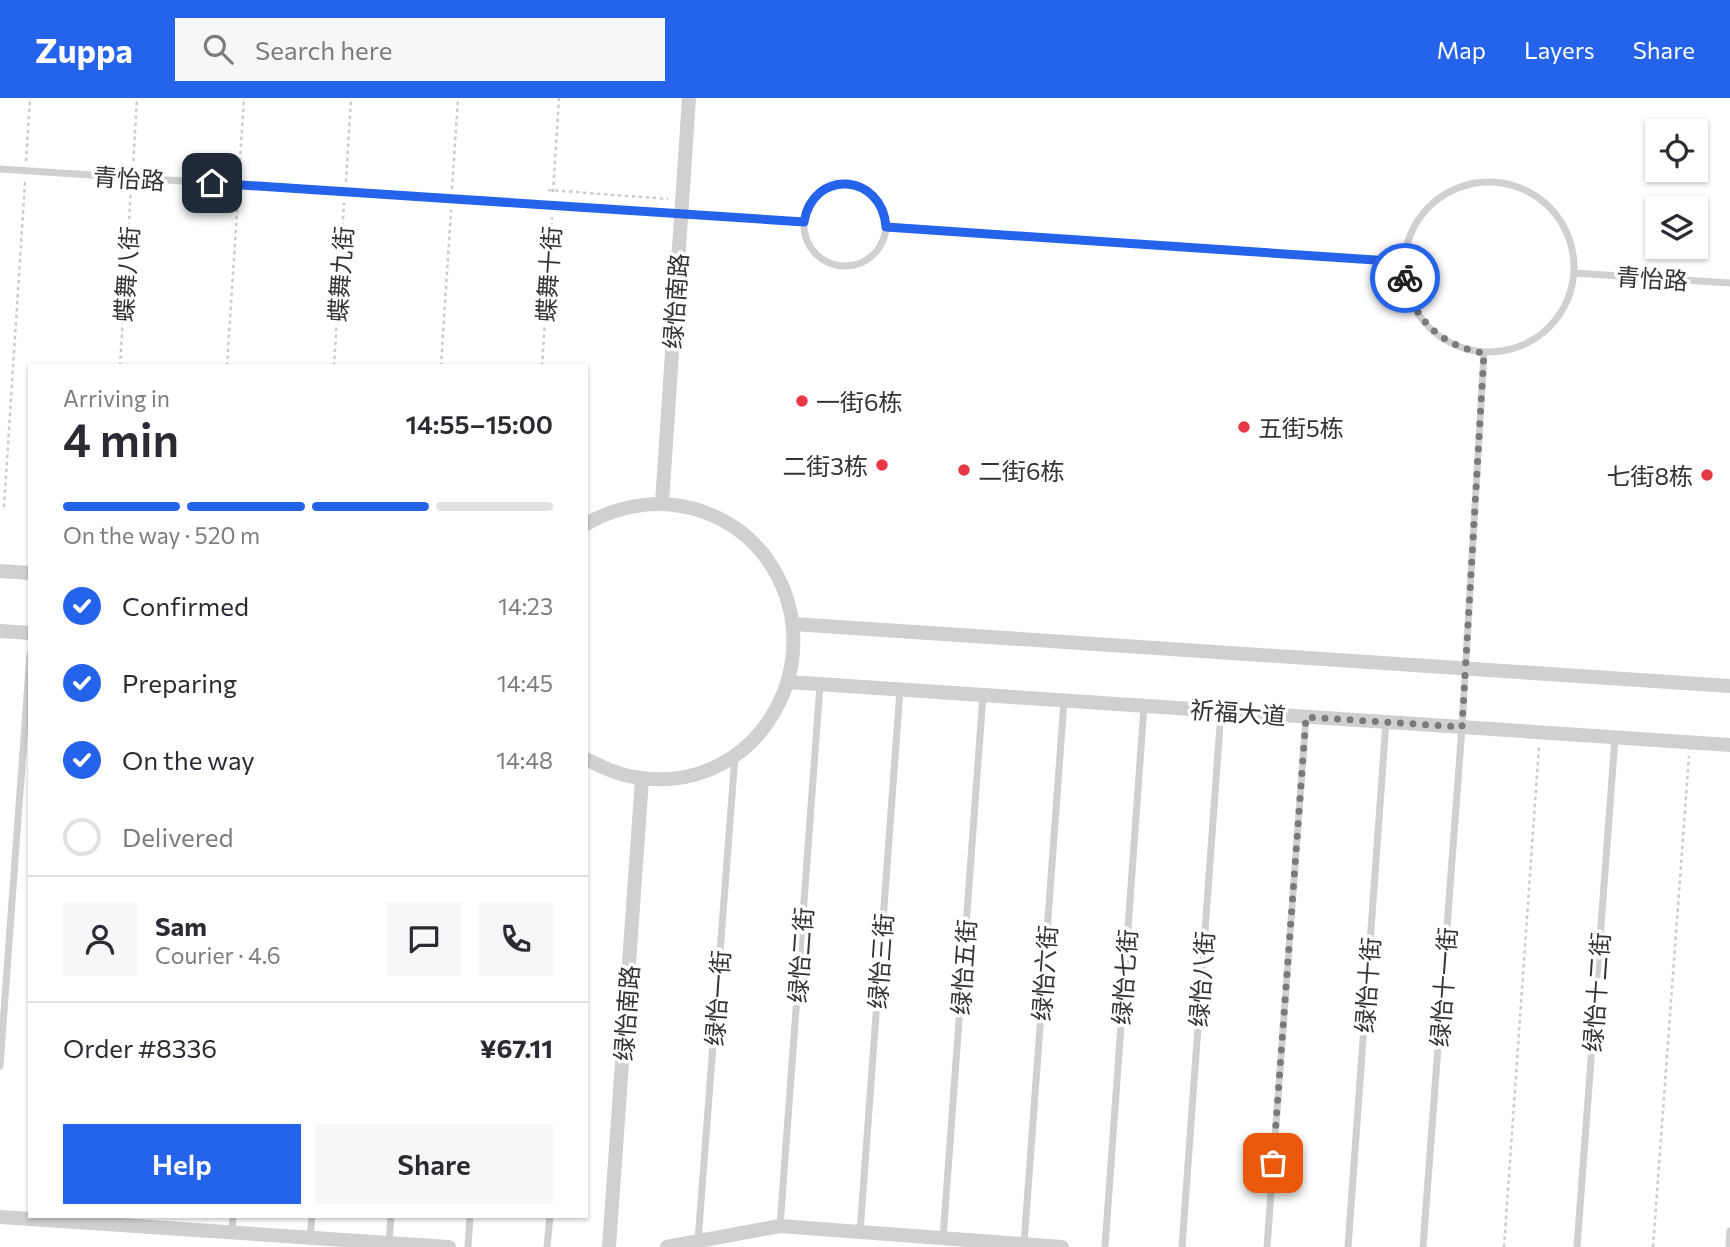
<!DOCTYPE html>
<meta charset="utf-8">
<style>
body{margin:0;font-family:Commissioner,"Noto Sans SC",sans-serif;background:#f7f7f7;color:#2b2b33;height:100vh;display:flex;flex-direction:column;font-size:26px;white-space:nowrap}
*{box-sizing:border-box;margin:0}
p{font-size:23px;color:#7c7c81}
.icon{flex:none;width:38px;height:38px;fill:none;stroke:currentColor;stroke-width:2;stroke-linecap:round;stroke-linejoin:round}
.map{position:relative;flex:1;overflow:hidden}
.sheet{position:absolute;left:28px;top:266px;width:560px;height:854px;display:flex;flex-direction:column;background:#fff;border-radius:0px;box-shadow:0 2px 5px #0004}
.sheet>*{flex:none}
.tools{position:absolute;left:1645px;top:21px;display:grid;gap:14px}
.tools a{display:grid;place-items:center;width:63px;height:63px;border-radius:0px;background:#fff;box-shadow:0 2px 5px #0004;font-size:35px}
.pin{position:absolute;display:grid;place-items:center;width:60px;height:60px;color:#fff;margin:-30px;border-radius:14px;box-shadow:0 4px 10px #0006}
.courier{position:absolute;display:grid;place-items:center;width:70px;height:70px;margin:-35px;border:5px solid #2563eb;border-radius:50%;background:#fff;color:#222;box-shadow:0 2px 9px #0007}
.summary em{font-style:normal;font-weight:600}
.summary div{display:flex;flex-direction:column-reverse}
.summary{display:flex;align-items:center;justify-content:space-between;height:119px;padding:0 35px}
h1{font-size:46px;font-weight:600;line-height:52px}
.bar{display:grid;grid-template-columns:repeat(4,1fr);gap:10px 7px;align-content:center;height:84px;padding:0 35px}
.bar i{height:9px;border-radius:5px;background:#e1e1e2}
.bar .on{background:#2563eb}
.bar p{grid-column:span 4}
.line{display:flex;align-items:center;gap:18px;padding:0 35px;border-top:2px solid #e1e1e2}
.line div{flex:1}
.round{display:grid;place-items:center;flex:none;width:74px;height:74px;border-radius:0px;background:#f7f7f7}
ol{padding:0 35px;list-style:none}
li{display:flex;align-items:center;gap:21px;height:77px}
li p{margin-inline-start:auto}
li .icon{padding:7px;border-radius:50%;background:#2563eb;color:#fff;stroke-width:4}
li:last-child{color:#7c7c81}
li i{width:38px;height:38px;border:4px solid #e1e1e2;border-radius:50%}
.cta{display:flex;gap:14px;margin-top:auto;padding:14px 35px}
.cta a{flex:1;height:80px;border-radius:0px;background:#2563eb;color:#fff;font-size:28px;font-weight:600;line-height:80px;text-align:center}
.cta a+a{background:#f7f7f7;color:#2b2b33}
header{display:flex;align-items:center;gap:42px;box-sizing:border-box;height:98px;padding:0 35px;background:#2563eb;color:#fff}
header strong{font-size:33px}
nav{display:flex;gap:38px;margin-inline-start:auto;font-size:24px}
.search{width:490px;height:63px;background:#f7f7f7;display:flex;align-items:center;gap:18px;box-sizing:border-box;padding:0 24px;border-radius:0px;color:#7c7c81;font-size:26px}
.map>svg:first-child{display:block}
</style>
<header>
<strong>Zuppa</strong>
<div class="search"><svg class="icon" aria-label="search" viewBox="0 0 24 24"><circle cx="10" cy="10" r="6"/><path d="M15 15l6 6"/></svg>Search here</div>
<nav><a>Map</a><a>Layers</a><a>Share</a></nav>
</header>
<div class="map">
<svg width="1730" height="1149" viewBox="0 0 1730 1149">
<rect width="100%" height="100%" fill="#fff"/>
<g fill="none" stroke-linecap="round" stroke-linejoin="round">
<!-- path -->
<path stroke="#cdcdcd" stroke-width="2.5" stroke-dasharray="3.5 3.5" stroke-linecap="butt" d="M26,63L30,0
M133,70L137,0
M239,77L244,0
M346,84L351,0
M452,91L458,0
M548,92L668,101
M553,94L559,0
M120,268L131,91
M227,268L238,98
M334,268L344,105
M441,268L451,112
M542,268L552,119
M4,409L25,84
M1504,1149L1539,648
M1653,1149L1689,658"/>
<!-- service -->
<path stroke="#d0d0d0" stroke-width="7" d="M0,71L804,124
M1404 169a85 85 0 1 1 170 0a85 85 0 1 1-170 0Z
M804 127a41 41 0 1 1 82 0a41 41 0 1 1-82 0Z
M886,129L1405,164
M1574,175L1730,185
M0,968L30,557
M780,1128L820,587
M232,1134L233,1118
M860,1134L900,592
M310,1140L312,1118
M943,1140L983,597
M698,1143L735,658
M389,1145L391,1118
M1024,1146L1064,603
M468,1149L470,1118
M547,1149L550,1118
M1105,1149L1144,608
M1182,1149L1221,613
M1267,1149L1306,619
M1348,1149L1386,624
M1423,1149L1462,629L1484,255
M1577,1149L1615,640
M1729,1149L1730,1133"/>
<!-- minor -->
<path stroke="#d0d0d0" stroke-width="14" d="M662,405L689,0
M586,426C623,405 664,400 704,414C729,423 751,439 767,461C836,558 761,696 641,680C621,678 604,670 586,661
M0,473L30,475
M793,526L1730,588
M0,533L30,535
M788,584L1730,647
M0,1119L449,1149
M609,1149L642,681
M667,1149L780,1128L1062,1149"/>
</g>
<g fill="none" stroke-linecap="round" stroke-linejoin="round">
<!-- done -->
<path stroke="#7a7a7a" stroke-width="7" stroke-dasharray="0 12.6" d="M1273,1065L1306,619L1462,629L1484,255C1442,248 1413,222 1405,180"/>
<!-- route -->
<path stroke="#2563eb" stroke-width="9" d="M212,85L804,124C813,70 882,75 886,129L1405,164V180"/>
</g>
<!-- markers -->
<g fill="#e63946" stroke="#fff" stroke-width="2.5">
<circle cx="802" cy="303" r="7"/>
<circle cx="1244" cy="329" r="7"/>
<circle cx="882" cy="367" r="7"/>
<circle cx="964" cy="372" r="7"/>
<circle cx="1707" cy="377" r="7"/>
</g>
<g text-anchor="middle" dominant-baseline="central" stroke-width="7" stroke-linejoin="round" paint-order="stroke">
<!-- street labels -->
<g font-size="24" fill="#333" stroke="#fff">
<text transform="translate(129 80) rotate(4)">青怡路</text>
<text transform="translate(126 176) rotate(-86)">蝶舞八街</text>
<text transform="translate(340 176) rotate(-86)">蝶舞九街</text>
<text transform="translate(548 176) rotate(-86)">蝶舞十街</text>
<text transform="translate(1652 180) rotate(4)">青怡路</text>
<text transform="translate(675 203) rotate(-86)">绿怡南路</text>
<text transform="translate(1238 614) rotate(4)">祈福大道</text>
<text transform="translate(800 857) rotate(-86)">绿怡二街</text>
<text transform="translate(880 863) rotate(-86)">绿怡三街</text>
<text transform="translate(963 869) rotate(-86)">绿怡五街</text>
<text transform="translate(1044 875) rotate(-86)">绿怡六街</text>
<text transform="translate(1124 879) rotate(-86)">绿怡七街</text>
<text transform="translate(1201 881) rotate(-86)">绿怡八街</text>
<text transform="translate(1367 887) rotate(-86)">绿怡十街</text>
<text transform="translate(1443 889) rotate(-86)">绿怡十一街</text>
<text transform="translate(1596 894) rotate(-86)">绿怡十二街</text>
<text transform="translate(717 900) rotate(-86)">绿怡一街</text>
<text transform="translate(626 915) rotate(-86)">绿怡南路</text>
</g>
<!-- poi labels -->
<g font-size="24" fill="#333" stroke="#fff" text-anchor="start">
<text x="816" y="303">一街6栋</text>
<text x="1258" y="329">五街5栋</text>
<text x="868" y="367" text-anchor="end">二街3栋</text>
<text x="978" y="372">二街6栋</text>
<text x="1693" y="377" text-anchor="end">七街8栋</text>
</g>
</g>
</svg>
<div class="tools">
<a><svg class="icon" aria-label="locate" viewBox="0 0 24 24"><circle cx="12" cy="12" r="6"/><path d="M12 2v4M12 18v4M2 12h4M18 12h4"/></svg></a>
<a><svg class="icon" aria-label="layers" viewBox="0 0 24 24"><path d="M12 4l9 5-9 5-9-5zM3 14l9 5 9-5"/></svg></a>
</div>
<div class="pin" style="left:1273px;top:1065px;background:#ea580c"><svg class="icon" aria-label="bag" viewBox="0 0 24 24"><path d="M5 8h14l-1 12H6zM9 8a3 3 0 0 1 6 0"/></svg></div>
<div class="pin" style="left:212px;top:85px;background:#1f2937"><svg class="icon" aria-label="home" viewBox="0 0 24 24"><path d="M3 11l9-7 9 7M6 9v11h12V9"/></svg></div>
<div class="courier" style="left:1405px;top:180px"><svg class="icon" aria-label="bike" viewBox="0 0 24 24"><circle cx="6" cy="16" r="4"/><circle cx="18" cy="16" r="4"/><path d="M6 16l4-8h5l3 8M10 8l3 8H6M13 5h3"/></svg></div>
<section class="sheet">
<div class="summary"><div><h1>4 min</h1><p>Arriving in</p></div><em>14:55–15:00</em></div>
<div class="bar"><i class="on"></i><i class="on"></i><i class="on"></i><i></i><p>On the way · 520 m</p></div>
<ol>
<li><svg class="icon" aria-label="check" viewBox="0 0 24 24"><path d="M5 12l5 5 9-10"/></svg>Confirmed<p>14:23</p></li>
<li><svg class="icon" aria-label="check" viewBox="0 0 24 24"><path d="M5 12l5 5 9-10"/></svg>Preparing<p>14:45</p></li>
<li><svg class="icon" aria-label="check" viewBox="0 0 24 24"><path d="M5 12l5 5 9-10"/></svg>On the way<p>14:48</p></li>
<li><i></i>Delivered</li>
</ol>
<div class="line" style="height:126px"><a class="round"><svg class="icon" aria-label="person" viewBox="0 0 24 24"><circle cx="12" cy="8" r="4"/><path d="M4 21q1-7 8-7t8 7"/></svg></a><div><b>Sam</b><p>Courier · 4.6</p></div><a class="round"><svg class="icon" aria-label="chat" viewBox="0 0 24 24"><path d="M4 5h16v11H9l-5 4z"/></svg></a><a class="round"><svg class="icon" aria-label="phone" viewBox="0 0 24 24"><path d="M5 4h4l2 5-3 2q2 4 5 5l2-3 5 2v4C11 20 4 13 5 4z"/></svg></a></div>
<div class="line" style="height:91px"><div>Order #8336</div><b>¥67.11</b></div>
<div class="cta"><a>Help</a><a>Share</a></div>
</section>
</div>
